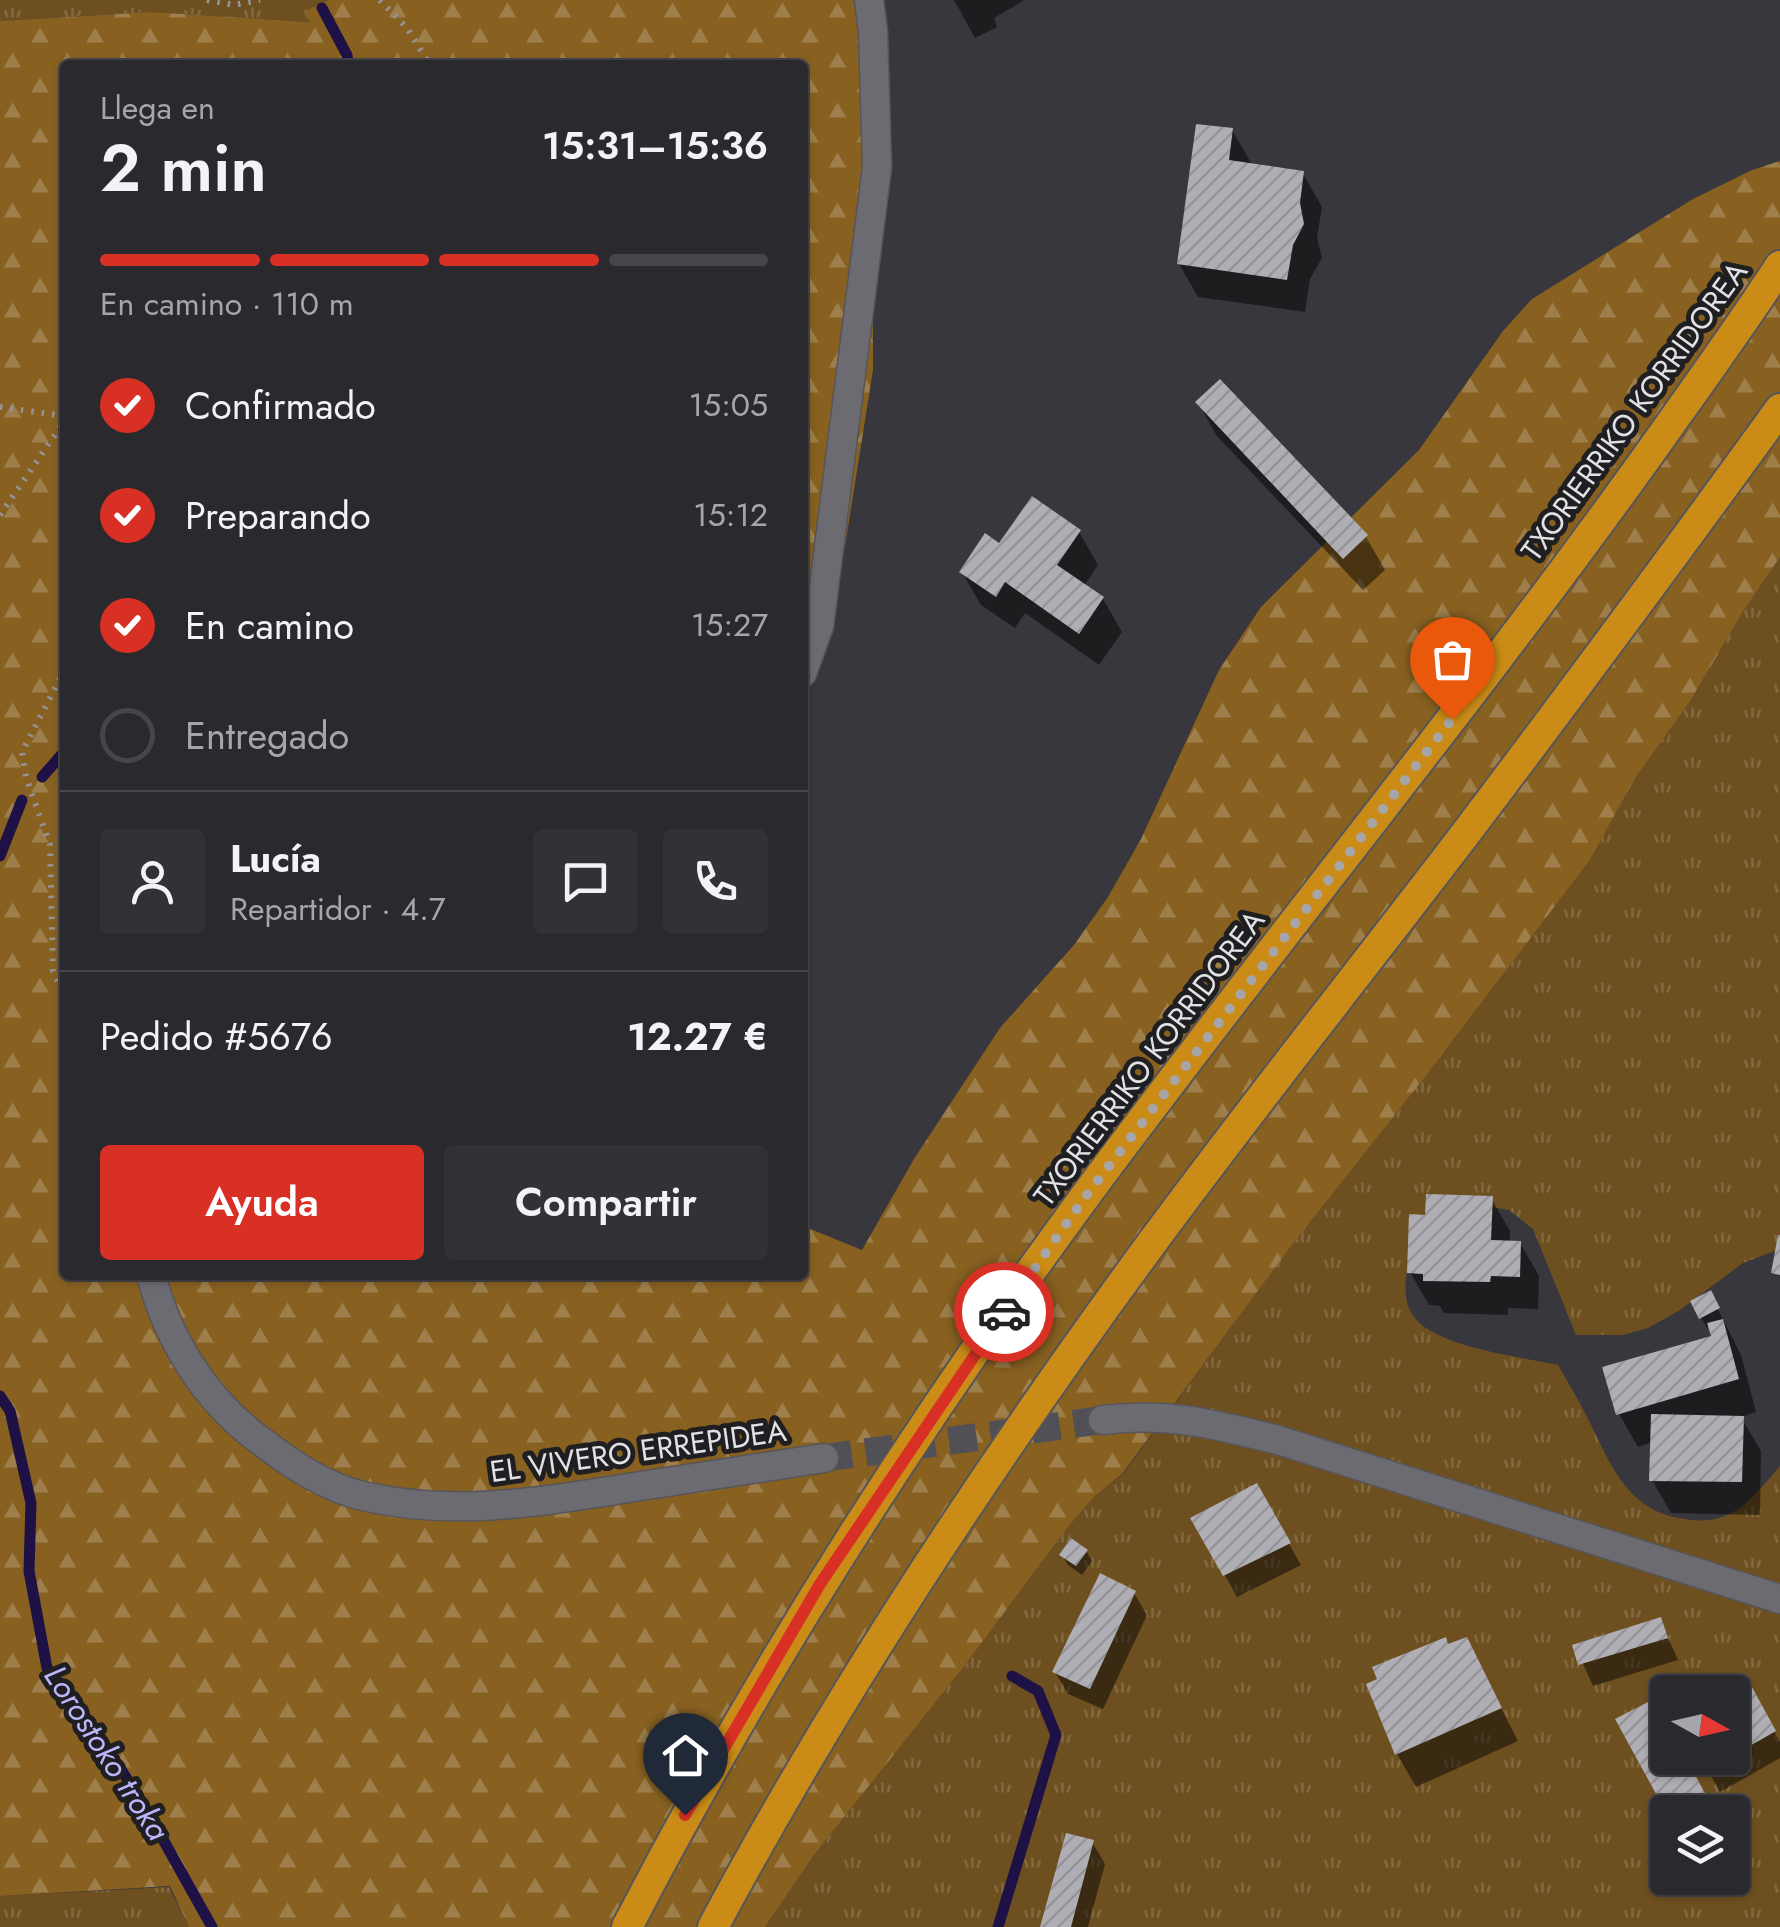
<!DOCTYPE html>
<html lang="es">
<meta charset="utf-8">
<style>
body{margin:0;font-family:Jost,sans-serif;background:#313136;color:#f1f3f6;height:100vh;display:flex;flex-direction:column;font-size:38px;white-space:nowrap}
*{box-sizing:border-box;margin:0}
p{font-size:32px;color:#a5a6aa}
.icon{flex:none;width:55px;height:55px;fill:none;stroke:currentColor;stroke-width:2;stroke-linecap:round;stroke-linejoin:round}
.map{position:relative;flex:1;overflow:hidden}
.sheet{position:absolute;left:60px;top:60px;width:748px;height:1220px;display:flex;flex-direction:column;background:#29292e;border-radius:10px;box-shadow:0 2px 8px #0004,0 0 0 2px #45454a}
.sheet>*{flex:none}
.needle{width:65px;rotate:98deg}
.tools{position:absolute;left:1650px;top:1675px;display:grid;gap:20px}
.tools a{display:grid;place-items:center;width:100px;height:100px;border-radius:10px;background:#29292e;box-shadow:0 2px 8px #0004,0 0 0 2px #45454a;font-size:50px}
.pin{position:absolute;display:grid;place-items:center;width:85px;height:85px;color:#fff;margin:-102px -42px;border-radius:50% 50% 50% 0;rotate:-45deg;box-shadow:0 0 10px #0007}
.pin .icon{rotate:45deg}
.courier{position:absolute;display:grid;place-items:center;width:100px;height:100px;margin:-50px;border:8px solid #d93025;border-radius:50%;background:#fff;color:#222;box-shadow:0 2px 12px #0007}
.head em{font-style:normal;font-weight:600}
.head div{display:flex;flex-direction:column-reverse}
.head{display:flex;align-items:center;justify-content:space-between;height:170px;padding:0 40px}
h1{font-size:65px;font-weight:600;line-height:75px}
.bar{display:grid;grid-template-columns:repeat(4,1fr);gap:15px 10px;align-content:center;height:120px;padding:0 40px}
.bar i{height:12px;border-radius:8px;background:#45454a}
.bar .on{background:#d93025}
.bar p{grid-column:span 4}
.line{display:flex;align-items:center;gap:25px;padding:0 40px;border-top:2px solid #45454a}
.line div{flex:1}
.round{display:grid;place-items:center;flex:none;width:105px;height:105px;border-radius:10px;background:#313136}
ol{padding:0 40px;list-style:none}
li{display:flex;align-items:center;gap:30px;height:110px}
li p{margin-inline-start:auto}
li .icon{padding:10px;border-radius:50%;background:#d93025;color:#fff;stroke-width:4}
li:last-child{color:#a5a6aa}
li i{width:55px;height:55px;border:5px solid #45454a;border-radius:50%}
.action{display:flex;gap:20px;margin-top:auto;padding:20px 40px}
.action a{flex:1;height:115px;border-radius:10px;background:#d93025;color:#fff;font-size:40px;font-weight:600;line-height:115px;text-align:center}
.action a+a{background:#313136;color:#f1f3f6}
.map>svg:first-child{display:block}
</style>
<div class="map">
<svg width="1780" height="1927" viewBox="0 0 1780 1927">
<defs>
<pattern id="grass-tufts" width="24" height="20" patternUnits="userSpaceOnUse" patternTransform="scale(2.5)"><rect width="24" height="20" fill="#6e5020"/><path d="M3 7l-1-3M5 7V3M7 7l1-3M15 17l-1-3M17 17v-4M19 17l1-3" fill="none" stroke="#826940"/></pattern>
<pattern id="forest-firs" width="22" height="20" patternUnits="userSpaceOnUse" patternTransform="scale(2.5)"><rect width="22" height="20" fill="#886121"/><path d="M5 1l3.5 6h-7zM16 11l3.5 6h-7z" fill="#9e7f4c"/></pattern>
<pattern id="building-hatch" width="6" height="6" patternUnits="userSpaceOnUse" patternTransform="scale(2.5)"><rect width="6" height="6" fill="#afaeb5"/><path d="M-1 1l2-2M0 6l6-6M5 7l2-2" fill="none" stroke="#949499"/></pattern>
</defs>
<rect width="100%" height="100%" fill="#37373d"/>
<!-- grass -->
<path fill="url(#grass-tufts)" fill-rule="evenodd" d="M0,0H330L312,22L151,12L0,21Z
M1780,557V1249L1743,1263L1680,1310L1648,1328L1623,1335H1576L1533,1229L1509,1210L1477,1205L1411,1253C1406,1272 1401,1296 1412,1314C1431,1347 1523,1357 1558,1365C1567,1381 1577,1397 1585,1413C1608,1457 1623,1507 1678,1518C1731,1529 1749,1502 1780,1466V1927H765L814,1855L966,1664L1067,1528L1095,1496L1123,1474L1292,1245L1425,1077L1590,860L1635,778L1689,703L1744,610ZM1668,1692H1732V1758H1668ZM1668,1812H1732V1878H1668Z
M169,1887L189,1927H0V1896Z"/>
<!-- forest -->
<path fill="url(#forest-firs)" d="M330,0H854L863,25L873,259V370L845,546L836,579L803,657L802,65H65V1275H802L803,1226L862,1250L914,1159L1000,1028L1074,945L1108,897L1141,839L1219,670L1261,607L1419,450L1503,331L1532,299L1693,199L1752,170L1780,161V557L1744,610L1689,703L1635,778L1590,860L1425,1077L1292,1245L1122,1474L1095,1496L1067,1528L966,1664L814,1855L765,1927H189L170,1886L0,1896V21L151,12L310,22L305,11Z"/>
<!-- shadow -->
<path fill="#0007" d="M954,0H1023V1L994,18L997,27L975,38Z
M1232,130L1251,163L1303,174L1322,207L1317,238L1322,258L1310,279L1305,312L1198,297L1179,264Z
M1198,403L1366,537L1385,570L1363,590L1217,436Z
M1079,532L1098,565L1084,586L1103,599L1122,632L1099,665L1025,613L1015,628L981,605L962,572L1000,546Z
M1491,1198L1510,1231V1243H1520L1539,1276L1538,1309L1508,1308V1315L1444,1313L1440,1306L1429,1305L1410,1272L1428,1217Z
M1710,1294L1741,1355L1756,1412L1741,1417L1761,1451L1760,1515L1671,1513L1652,1480V1442L1638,1447L1619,1414L1714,1338L1710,1326L1707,1328L1693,1302Z
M1256,1486L1301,1565L1237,1597L1194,1519Z
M1086,1551L1092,1561L1082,1575L1068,1565L1062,1555Z
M1134,1593L1147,1615L1103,1709L1068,1694L1055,1672Z
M1660,1620L1678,1660L1593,1686L1575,1646Z
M1466,1640L1518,1741L1416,1787L1397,1754L1381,1680Z
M1751,1690L1780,1742V1758L1720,1792L1701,1758H1732V1700Z
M1092,1842L1105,1864L1088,1927H1043Z"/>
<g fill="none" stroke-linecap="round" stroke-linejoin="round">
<!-- stream -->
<path stroke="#1e1146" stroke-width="11" d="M322,8L347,55L348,65
M42,777L65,751
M0,856L22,800
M0,1396L10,1411L31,1503L29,1571L47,1668L94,1728L142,1802L212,1927
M998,1927L1056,1735L1038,1691L1012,1676"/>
</g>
<!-- building -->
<path fill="url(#building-hatch)" d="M1196,124L1233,128L1229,160L1304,171L1300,203L1304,224L1293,245L1287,280L1177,264Z
M1220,379L1368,535L1343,559L1195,402Z
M1032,496L1081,530L1057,565L1104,597L1079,634L1005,582L996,597L959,572L985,533L999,543Z
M1426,1194L1493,1196L1491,1240L1521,1241L1520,1277L1491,1276L1490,1282L1423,1281V1274L1407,1273L1409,1214L1425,1215Z
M1778,1235H1780V1275L1771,1273Z
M1711,1290L1720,1308L1699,1319L1690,1301Z
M1723,1319L1739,1379L1616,1415L1602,1367L1711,1336L1707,1323Z
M1651,1414L1744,1416L1742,1482L1649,1481Z
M1257,1483L1291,1543L1223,1576L1190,1518Z
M1071,1538L1088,1550L1076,1566L1059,1555Z
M1100,1573L1136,1591L1090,1689L1052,1672Z
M1661,1617L1668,1638L1578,1665L1572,1645Z
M1446,1637L1448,1644L1467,1637L1502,1708L1395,1755L1366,1684L1377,1679L1372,1667Z
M1752,1687L1776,1731L1732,1756V1697Z
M1654,1699L1668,1724V1758H1686L1715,1812H1666L1615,1719Z
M1698,1758H1730L1705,1772Z
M1066,1833L1094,1840L1071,1927H1040Z"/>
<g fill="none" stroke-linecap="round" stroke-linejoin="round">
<!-- minor-tunnel -->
<path stroke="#515056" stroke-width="28" stroke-dasharray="28 14" stroke-linecap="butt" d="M824,1458L1103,1420"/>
<!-- minor casing -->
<g stroke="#56555a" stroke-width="31">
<path id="minor" d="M802,673L819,626L877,167L873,32L869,0
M151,1275C168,1339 203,1397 257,1438C288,1462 324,1487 363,1496C452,1517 539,1502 628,1488C693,1478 758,1468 824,1458
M1103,1420C1170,1412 1214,1424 1278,1440L1780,1599"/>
</g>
<!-- motorway casing -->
<g stroke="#56555a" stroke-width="34">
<path id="motorway" d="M627,1927C760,1670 915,1428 1086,1195C1272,944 1470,704 1652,450C1695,389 1739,329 1780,266
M713,1927C841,1688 991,1462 1151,1244C1254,1104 1363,968 1469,829C1574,690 1678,550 1780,409"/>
</g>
<!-- path -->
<path stroke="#949398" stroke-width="6" stroke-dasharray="2.5 8" stroke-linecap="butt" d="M207,0L234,5L260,0
M380,0L407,28L430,65
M0,407L65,416
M0,515L65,420
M65,669L22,752L26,777L50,845L53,971L65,996"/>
<!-- minor -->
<use href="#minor" stroke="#6b6b71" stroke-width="28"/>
<!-- motorway -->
<use href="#motorway" stroke="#cb8c17" stroke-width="30"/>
</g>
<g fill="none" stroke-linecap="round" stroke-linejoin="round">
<!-- done -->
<path stroke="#a6a6aa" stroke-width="10" stroke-dasharray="0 18" d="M1004,1312L1086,1196L1452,719"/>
<!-- route -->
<path stroke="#d93025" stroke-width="12" d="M685,1815L820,1584L1004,1312"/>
</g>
<g text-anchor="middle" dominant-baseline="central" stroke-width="10" stroke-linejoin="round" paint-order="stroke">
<!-- street labels -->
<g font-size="30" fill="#e2e1e5" stroke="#1f1f21">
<text transform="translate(1634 411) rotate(-54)">TXORIERRIKO KORRIDOREA</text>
<text transform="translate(1149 1058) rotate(-53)">TXORIERRIKO KORRIDOREA</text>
<text transform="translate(638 1451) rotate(-8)">EL VIVERO ERREPIDEA</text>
</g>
<!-- water labels -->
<g font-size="32" font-style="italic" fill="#bdb5fb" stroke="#1f1f21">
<text transform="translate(107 1753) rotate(57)">Lorostoko troka</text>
</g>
</g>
</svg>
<div class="tools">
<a><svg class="needle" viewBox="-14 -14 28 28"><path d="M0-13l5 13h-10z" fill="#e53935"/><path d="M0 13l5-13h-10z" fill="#a5a6aa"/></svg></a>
<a><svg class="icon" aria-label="layers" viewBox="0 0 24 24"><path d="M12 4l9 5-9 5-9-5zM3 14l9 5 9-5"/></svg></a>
</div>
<div class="pin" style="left:1452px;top:719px;background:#ea580c"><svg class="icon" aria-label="bag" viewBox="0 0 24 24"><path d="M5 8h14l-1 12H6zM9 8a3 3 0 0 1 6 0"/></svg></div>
<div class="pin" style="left:685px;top:1815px;background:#1f2937"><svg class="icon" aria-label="home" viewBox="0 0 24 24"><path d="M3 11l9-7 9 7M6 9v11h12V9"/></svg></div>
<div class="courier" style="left:1004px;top:1312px"><svg class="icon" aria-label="car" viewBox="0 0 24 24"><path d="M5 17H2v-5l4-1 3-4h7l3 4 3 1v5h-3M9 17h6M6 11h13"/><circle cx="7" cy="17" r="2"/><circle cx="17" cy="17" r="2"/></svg></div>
<section class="sheet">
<div class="head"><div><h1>2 min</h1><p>Llega en</p></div><em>15:31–15:36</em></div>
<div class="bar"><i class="on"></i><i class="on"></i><i class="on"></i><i></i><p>En camino · 110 m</p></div>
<ol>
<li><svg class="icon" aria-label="check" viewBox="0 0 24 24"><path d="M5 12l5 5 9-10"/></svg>Confirmado<p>15:05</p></li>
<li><svg class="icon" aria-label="check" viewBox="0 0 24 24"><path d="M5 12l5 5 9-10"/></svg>Preparando<p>15:12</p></li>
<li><svg class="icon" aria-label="check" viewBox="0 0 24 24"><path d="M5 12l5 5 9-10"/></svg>En camino<p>15:27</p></li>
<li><i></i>Entregado</li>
</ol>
<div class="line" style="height:180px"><a class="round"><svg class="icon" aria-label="person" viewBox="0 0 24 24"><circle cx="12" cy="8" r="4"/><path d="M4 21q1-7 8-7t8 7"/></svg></a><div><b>Lucía</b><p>Repartidor · 4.7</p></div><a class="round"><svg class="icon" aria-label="chat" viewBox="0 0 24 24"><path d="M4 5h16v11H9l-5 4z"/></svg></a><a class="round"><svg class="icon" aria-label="phone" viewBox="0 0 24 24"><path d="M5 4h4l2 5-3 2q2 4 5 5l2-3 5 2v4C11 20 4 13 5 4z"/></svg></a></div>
<div class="line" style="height:130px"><div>Pedido #5676</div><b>12.27 €</b></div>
<div class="action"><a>Ayuda</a><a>Compartir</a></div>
</section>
</div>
